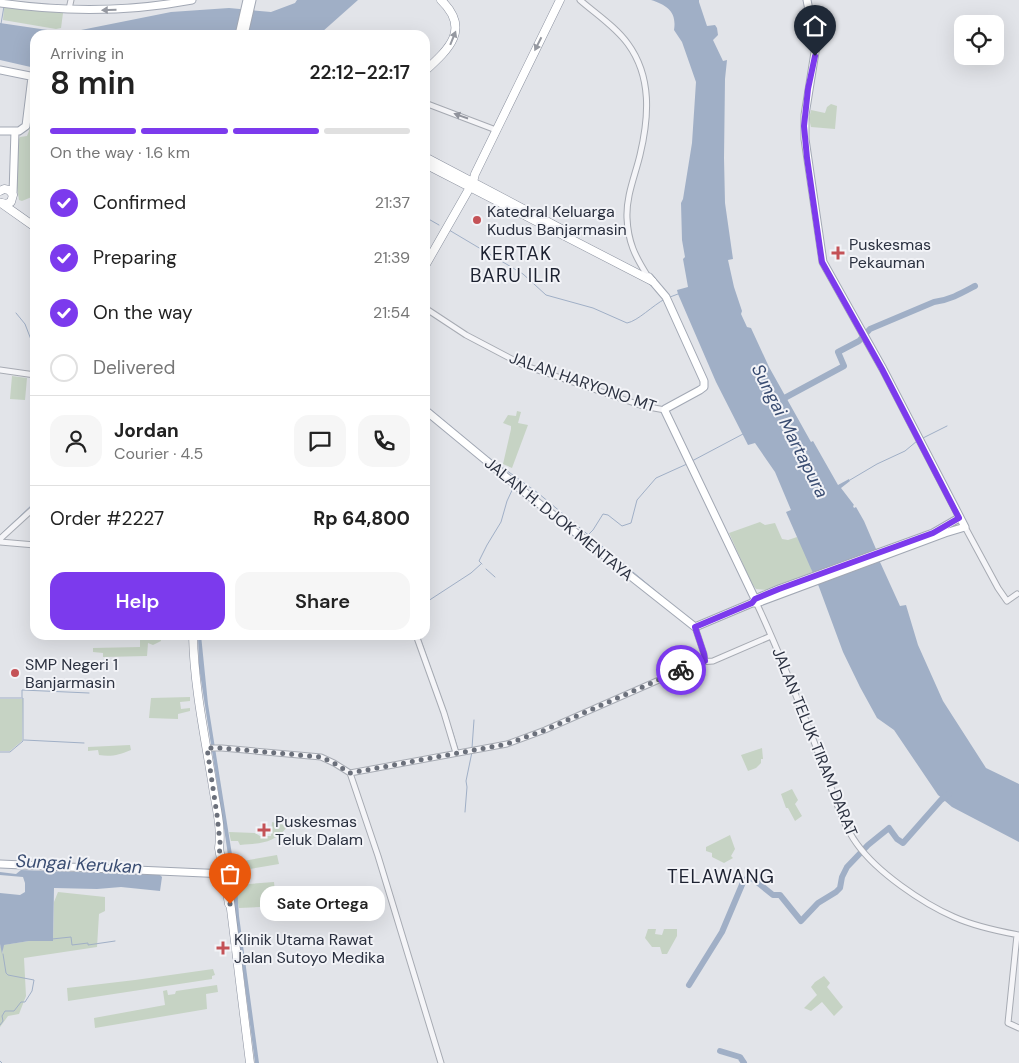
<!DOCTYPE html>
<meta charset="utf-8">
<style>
body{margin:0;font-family:"DM Sans",sans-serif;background:#f6f6f6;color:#222;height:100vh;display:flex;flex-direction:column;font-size:19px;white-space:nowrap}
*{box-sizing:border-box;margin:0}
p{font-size:16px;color:#767676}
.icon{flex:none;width:28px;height:28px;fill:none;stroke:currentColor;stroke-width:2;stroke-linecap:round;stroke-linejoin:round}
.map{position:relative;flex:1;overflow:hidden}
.details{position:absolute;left:30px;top:30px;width:400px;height:610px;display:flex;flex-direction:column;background:#fff;border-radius:15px;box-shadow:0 5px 20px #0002}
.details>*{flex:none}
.buttons{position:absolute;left:954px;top:15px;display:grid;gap:10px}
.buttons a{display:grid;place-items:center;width:50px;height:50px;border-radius:10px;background:#fff;box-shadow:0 5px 20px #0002;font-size:25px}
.pin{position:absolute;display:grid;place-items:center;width:42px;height:42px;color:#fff;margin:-51px -21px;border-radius:50% 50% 50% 0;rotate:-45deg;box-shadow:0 0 5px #0007}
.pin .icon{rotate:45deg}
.courier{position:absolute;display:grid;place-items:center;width:50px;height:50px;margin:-25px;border:4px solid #7c3aed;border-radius:50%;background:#fff;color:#222;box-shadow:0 1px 6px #0007}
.bubble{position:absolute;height:35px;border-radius:15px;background:#fff;box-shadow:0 5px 20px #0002;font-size:16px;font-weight:600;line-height:35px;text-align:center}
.overview em{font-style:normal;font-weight:600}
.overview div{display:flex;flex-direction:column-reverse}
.overview{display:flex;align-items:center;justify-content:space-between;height:85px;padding:0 20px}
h1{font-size:32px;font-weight:600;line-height:38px}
.bar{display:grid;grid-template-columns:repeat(4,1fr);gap:8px 5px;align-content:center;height:60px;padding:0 20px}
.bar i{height:6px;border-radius:4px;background:#e0e0e0}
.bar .current{background:#7c3aed}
.bar p{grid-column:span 4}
.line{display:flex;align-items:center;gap:12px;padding:0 20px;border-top:1px solid #e0e0e0}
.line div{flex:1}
.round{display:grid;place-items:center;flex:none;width:52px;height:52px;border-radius:15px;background:#f6f6f6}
ol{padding:0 20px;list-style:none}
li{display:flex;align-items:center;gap:15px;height:55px}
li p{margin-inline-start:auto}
li .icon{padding:5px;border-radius:50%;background:#7c3aed;color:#fff;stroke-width:4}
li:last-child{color:#767676}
li i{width:28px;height:28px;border:2px solid #e0e0e0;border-radius:50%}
.cta{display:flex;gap:10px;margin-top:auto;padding:10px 20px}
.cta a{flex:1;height:58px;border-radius:15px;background:#7c3aed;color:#fff;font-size:20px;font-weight:600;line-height:58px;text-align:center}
.cta a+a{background:#f6f6f6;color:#222}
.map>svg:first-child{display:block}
</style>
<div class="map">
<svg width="1019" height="1063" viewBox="0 0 1019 1063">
<rect width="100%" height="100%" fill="#e2e4e9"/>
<!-- green -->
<path fill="#c6d3c4" d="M4,6L63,13L61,28L56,29L3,20Z
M35,88V197L34,196L22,201L19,200L16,181L18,141L20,137L27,136L29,131Z
M831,104L837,106L835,129L811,127L809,119L811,110L825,113L827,107Z
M12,376L27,378L25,400L10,399Z
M517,411L521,412L518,423L528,425L512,468L503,464L511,429V426L503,423L508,415L516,416Z
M760,522L765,525L775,523L782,539L788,540L797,537L807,555L813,574L766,590L756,589L752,584L729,533Z
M138,635H160L161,641L153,645L148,643L147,656L103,657V653L93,652V648L140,647V639L137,638Z
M190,697V701L180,702L181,709L190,708V711L178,714V719L149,718L151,698Z
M0,699H23L22,741L10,751H0Z
M130,745L131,750C119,755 111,757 99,755L98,750L88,751V747Z
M762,748L763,759H761V763L756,768L748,771L741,755Z
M792,789L798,800L795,804L802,816L795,821L788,808H786L781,794Z
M272,822L288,826C273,844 262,843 240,845L238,841H231L229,832L255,833L260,836H271Z
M730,835L735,849L731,856L733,858L724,863L712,857V853L706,851V847Z
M277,855L279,864L244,870L243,861Z
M274,882L275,892L350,887L352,903L239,908L235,885Z
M58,892L105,897V911L99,914L97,947L24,958L26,996L19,1014L8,1016L0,1027V944L3,954V945L29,941H53L54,902Z
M648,929H656L655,934L662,935L664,929H677V936L667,954H662L660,947H652L645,938Z
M213,969L215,975L212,976V979L68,1001L67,988L135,980Z
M824,976L830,983L827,987L843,1007L834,1016L822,1002L811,1011L804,1008L817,995L811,987L815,982Z
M217,985L218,992L206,994L207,1009L95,1028L94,1018L165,1005L163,991L167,990L168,995L175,994L176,991Z"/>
<!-- water -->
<path fill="#a0afc6" d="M297,0H358L322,32L313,35H35V68L0,60V23L61,32V34L171,12L229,8L271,12L295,3Z
M651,0H699V2L707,26L715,25L717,28L718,35L713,40L723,61L727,60L725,79L724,158L725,203L733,259L728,260L734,287L742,311L741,314L747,327L751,328L769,367L811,442L813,441L838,485L849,479L850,481L841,488L854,505L853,506L854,508L856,507L864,521L876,549L880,548L885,560L880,562L900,606L906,605L918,645L943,701L986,768L1019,784V842L952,807L938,795L894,730L877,718L860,687L843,652L819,587L786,512L791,510L775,472L755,443L748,445L716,382L678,294L677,290L688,287L683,259L685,257L682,240L681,203L683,199L692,143L696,82L682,42L674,30C677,12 667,5 651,0Z
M198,635H201L208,704L237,886L239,916L259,1063H255L227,848L199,667Z
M21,870L160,875L162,877L160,891L121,887L97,889L54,888L53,941H29L4,945L2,954L0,944V893L20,895L25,892V883L23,877L0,875V872L16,874Z"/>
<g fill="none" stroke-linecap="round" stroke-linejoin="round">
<!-- stream -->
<path stroke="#a0afc6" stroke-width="1" d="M1,24L4,6
M425,217L439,225
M449,230L523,274L546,295L593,308L627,323C638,321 653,305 665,299
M670,297L678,294
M16,313L25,324L35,350
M425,405L485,455L538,493L663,597
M923,438L947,426
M692,461L743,434
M850,480L877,464L905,451L917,441
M0,535L35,502
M588,535L593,530L603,514L608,515L622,526L631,523L637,500L656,478L687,464
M482,564L479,561L487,545L501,522L507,501L514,486
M486,569L495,577
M425,603L471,573L481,564
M684,614L691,619
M419,635L443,703
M22,697V690L89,693
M0,698H23V741L10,752H0
M452,730L458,750
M24,740L84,743
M472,748L474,720
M465,812L467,787L466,781L472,752
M52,939L71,937L72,945L88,943V945L115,941
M0,1025L3,1021L2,1016L5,1011H14L21,1002H25L32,991L34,980L8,975L6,973L3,954
M0,1061L2,1063"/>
<!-- river -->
<path stroke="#a0afc6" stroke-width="6" d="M779,401L844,366L838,352L859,341L870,329L934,302C950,300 962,293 975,286
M689,985L722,932L744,880L752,878L773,895H780L801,921L818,903L836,892L840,888L842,877L847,867L868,845L889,828L897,839L903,843L941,800L949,794
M720,1051L740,1057L744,1063"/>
<!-- minor casing -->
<g stroke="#a7abb3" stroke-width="7">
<path id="minor" d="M580,0C596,14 616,27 628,44C652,77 649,117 640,155C635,176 626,196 627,218C628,242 635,256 647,275
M69,9L71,0
M425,103L496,130
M425,308L466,335L523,365L643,406L665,410
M0,370L35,375
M965,527L998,588L1007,601L1017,594
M0,539L35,507
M0,542L35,545
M755,600C781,655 803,712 824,768C834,794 841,822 857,844C877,872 922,903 954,917C974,926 997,931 1019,935
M695,627L704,654L705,661
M416,635L444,713L456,753
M207,748H222L321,757L334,763L350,773
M350,773L507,744L545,730L700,662L713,661L771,636
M350,773L378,856L441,1063
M1017,935L1008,1023L1019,1028"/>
</g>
<!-- major casing -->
<g stroke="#a2a8b4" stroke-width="9">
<path id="major" d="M0,3C64,12 129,12 192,0
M239,35L247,0
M244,35L252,0
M0,70L35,77
M0,131H19L26,126L32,77
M13,194L15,131
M649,277L666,297L704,381V387L700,390L665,409V411L755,599
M425,410L523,491L695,627L752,603H757L945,533L965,527L883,369L823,262L805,139V115L816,46L807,0
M752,603L755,599L779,589L933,533L959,518
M0,864L227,874"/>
</g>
<!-- highway casing -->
<g stroke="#8b919f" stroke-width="9">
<path id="highway" d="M425,71C449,49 471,29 441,0
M425,157L571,234
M425,164L652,281
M0,191L4,189L9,190L13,195L11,202L6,204L2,203
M1,203L35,227
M425,266L473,182L475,174L560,0
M193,635C194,686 205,737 213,787C216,806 222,829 219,848L229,904
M230,901L250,1063"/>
</g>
<!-- minor -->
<use href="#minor" stroke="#f5f5f8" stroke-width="5"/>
<!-- major -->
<use href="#major" stroke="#fff" stroke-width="7"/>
<!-- highway -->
<use href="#highway" stroke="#fff" stroke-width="8"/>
</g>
<!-- one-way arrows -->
<defs><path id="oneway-solid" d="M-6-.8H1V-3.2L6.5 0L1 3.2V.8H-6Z" transform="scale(1.25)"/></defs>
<g fill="#9598a0">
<use href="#oneway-solid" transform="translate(109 10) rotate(179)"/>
<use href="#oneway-solid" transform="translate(453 38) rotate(-68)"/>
<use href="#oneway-solid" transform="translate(538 44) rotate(117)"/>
</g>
<use fill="#90939c" href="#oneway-solid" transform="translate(461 116) rotate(-161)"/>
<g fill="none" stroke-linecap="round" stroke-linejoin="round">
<!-- done -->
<path stroke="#6b707b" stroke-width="5" stroke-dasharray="0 9" d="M230,904L219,848L220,842L217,815L207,748H222L321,757L334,763L350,773L507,744L545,730L681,670"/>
<!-- route -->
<path stroke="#7c3aed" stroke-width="6" d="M681,670L705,661L704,654L695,627L752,603L755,599L779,589L933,533L959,518L882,369L822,262L807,158L804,126L808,89L815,56"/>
</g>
<!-- markers -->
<g fill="#c45257" stroke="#f2f3f7" stroke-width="2">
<circle cx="477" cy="220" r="5"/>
<path d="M835.5 245.5h5v5h5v5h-5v5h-5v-5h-5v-5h5z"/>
<circle cx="15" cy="673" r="5"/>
<path d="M261.5 822.5h5v5h5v5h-5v5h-5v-5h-5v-5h5z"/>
<path d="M220.5 940.5h5v5h5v5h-5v5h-5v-5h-5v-5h5z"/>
</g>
<g text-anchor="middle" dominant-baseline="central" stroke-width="4" stroke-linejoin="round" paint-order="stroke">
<!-- poi labels -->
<g font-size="16" fill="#2b3140" stroke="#f2f3f7" text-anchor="start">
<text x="487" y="211">Katedral Keluarga<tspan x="487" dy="18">Kudus Banjarmasin</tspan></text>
<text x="849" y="244">Puskesmas<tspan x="849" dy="18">Pekauman</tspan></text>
<text x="25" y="664">SMP Negeri 1<tspan x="25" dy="18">Banjarmasin</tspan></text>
<text x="275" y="821">Puskesmas<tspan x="275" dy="18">Teluk Dalam</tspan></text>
<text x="234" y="939">Klinik Utama Rawat<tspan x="234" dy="18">Jalan Sutoyo Medika</tspan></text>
</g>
<!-- street labels -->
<g font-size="16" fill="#2b3140" stroke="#f2f3f7">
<text transform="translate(583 382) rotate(19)">JALAN HARYONO MT</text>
<text transform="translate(559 519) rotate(39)">JALAN H. DJOK MENTAYA</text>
<text transform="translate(815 742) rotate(68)">JALAN TELUK TIRAM DARAT</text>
</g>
<!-- water labels -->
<g font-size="18" font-style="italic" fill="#394c71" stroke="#f2f3f7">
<text transform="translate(790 431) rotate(63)">Sungai Martapura</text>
<text transform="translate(79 864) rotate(3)">Sungai Kerukan</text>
</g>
<!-- quarter labels -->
<g font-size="19" letter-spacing="1" fill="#1d2231" stroke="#f2f3f7">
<text x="516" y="253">KERTAK<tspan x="516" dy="22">BARU ILIR</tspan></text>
<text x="721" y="876">TELAWANG</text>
</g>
</g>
</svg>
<div class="buttons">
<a><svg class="icon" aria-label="locate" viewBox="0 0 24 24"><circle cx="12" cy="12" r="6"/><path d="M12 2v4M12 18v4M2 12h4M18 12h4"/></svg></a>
</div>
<div class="pin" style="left:230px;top:904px;background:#ea580c"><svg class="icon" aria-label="bag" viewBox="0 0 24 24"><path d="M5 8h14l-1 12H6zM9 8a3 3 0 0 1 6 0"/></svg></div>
<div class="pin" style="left:815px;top:56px;background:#1f2937"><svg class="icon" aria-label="home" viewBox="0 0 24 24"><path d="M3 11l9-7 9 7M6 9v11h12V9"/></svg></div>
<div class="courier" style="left:681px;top:670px"><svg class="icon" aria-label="bike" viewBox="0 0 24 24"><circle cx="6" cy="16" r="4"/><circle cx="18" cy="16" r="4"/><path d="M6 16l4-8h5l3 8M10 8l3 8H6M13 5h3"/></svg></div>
<div class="bubble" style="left:260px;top:886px;width:125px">Sate Ortega</div>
<section class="details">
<div class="overview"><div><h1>8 min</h1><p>Arriving in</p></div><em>22:12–22:17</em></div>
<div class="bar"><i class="current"></i><i class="current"></i><i class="current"></i><i></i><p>On the way · 1.6 km</p></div>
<ol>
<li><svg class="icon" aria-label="check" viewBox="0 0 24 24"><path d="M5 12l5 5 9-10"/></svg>Confirmed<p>21:37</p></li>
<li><svg class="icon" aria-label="check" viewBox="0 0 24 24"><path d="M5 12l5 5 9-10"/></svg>Preparing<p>21:39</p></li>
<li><svg class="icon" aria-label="check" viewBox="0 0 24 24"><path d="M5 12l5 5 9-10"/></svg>On the way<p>21:54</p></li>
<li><i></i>Delivered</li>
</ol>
<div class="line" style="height:90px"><a class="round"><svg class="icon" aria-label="person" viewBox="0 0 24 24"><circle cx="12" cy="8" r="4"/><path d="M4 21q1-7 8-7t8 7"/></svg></a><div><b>Jordan</b><p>Courier · 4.5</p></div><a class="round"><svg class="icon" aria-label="chat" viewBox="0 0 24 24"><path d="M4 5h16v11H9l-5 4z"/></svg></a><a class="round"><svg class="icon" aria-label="phone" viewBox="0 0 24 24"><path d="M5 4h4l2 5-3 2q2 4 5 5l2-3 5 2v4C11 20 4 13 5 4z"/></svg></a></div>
<div class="line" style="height:65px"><div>Order #2227</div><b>Rp 64,800</b></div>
<div class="cta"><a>Help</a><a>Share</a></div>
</section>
</div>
